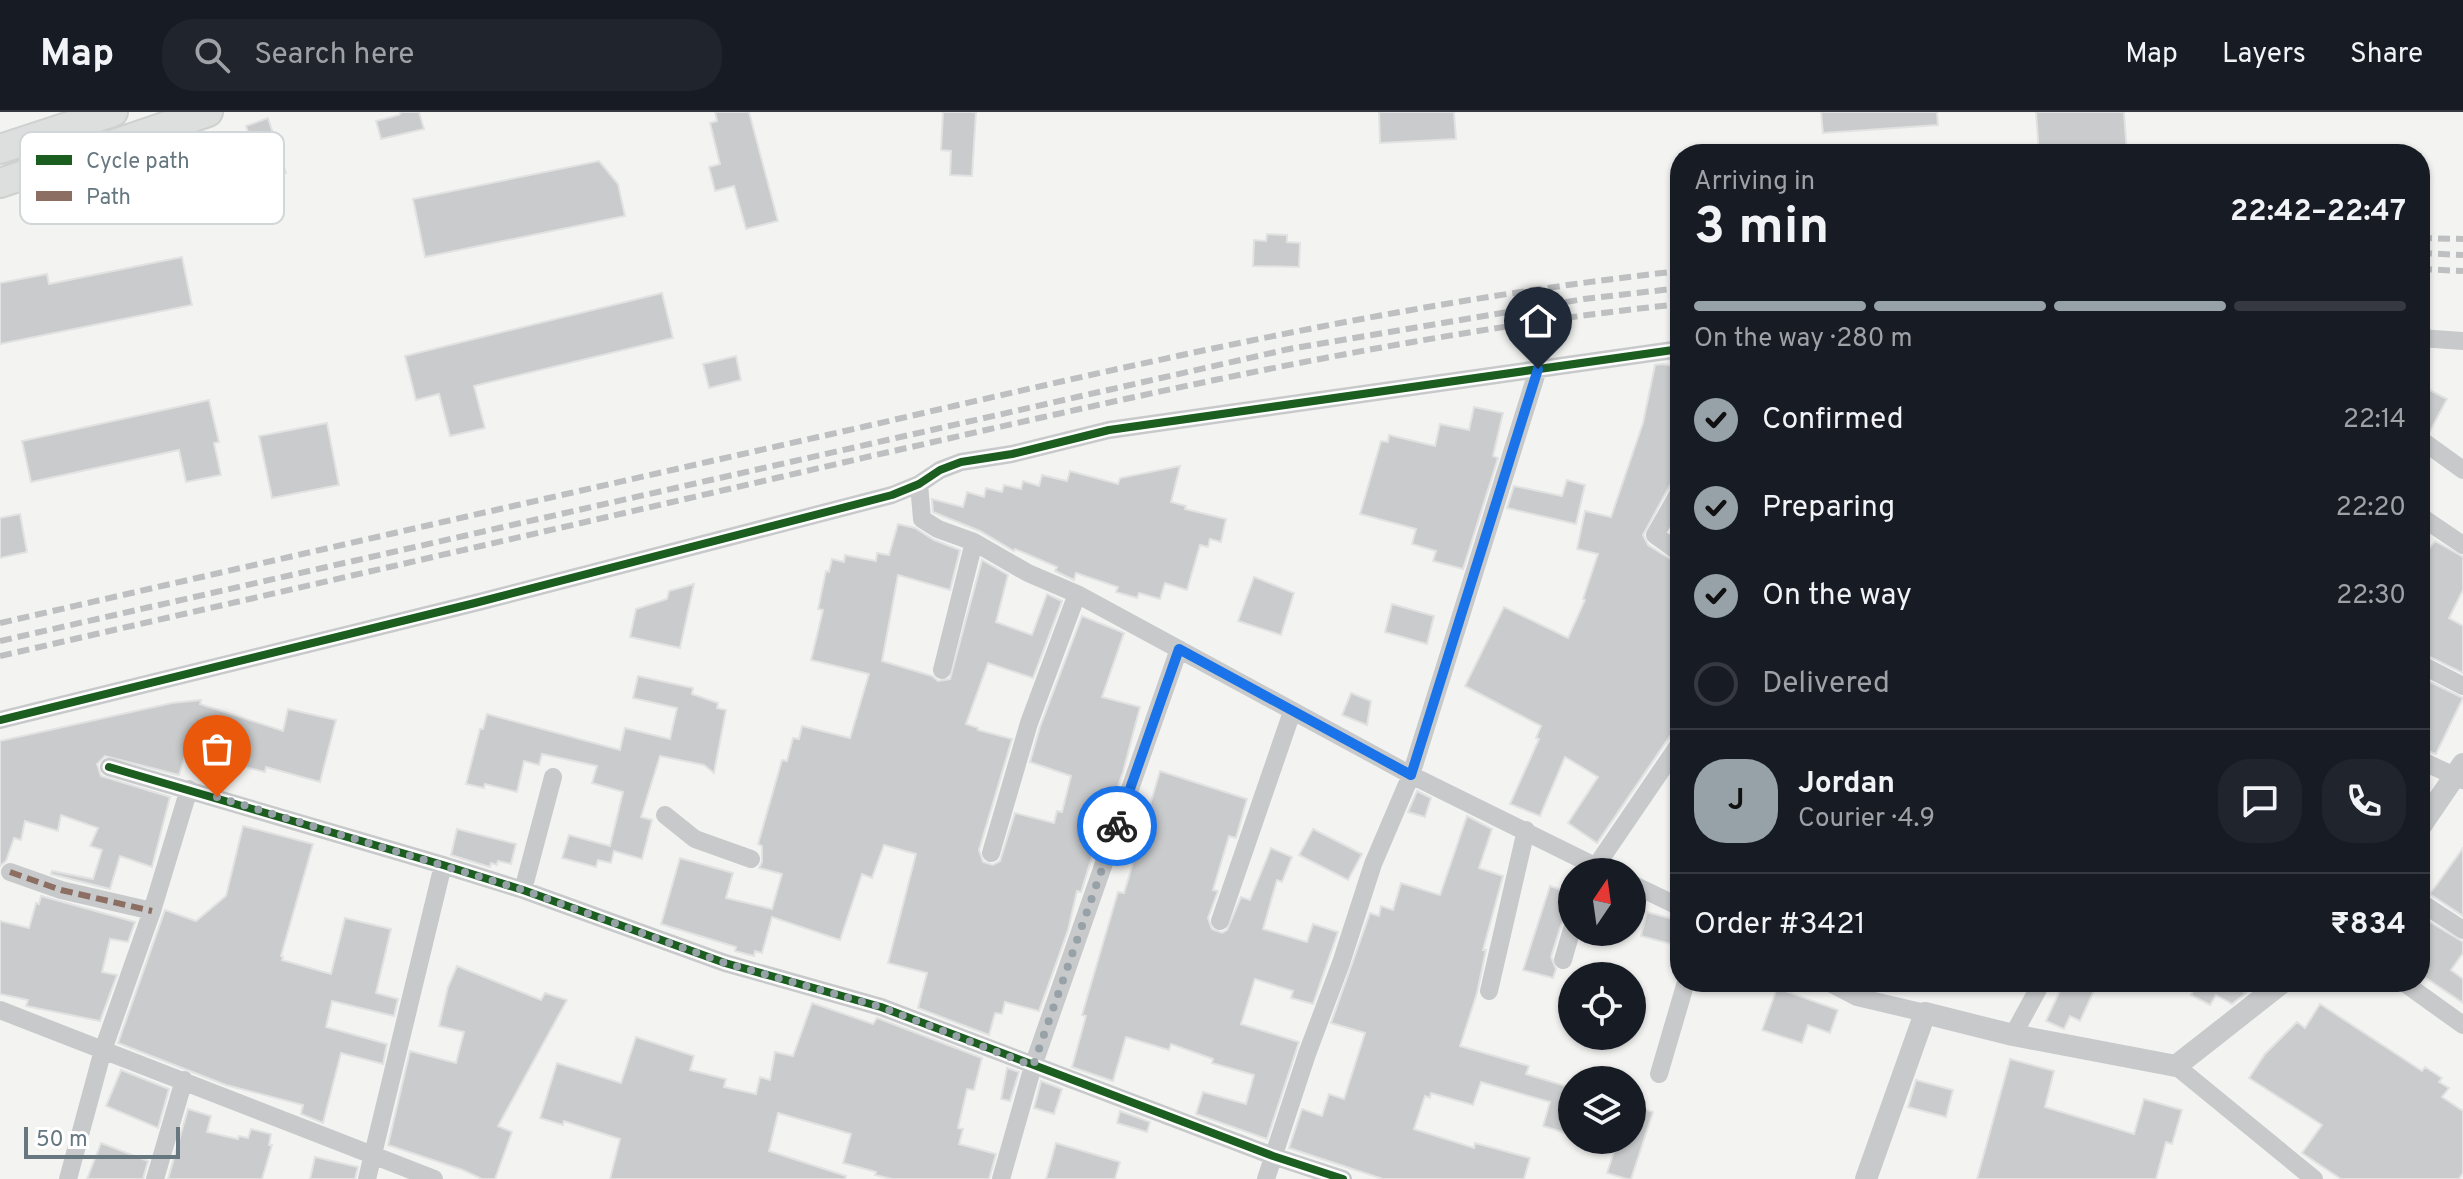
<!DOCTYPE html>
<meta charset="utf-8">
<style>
body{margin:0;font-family:Overpass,sans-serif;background:#20242c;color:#f1f3f6;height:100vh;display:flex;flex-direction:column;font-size:30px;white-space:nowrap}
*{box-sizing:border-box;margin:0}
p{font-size:26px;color:#9ea1a6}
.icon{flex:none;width:44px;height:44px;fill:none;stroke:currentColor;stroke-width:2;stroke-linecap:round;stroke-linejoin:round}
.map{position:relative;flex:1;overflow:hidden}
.side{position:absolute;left:1670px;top:32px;width:760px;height:848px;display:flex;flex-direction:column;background:#171b24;border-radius:32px;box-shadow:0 2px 6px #0004}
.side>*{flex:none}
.needle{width:52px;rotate:13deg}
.buttons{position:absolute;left:1558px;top:746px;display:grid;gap:16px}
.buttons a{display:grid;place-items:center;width:88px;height:88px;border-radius:50%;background:#171b24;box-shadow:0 2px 6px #0004;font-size:40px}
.scale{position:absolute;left:24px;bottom:20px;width:156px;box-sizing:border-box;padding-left:8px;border:4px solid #667780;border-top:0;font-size:22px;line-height:28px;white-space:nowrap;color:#667780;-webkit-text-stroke:6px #fff;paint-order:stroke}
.pin{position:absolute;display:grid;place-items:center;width:68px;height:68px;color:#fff;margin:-82px -34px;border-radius:50% 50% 50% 0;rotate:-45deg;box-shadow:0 0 8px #0007}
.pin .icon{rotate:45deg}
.courier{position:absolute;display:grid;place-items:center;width:80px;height:80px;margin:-40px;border:6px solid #1a73e8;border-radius:50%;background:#fff;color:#222;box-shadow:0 2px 10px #0007}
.headline em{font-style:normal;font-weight:700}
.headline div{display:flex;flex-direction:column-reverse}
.headline{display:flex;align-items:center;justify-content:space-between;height:136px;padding:0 24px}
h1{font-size:52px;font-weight:700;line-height:60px}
.bar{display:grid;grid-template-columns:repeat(4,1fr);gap:12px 8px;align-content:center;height:96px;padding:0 24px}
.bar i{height:10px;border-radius:6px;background:#363941}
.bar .selected{background:#97a2a8}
.bar p{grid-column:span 4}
.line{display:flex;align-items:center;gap:20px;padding:0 24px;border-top:2px solid #363941}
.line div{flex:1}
.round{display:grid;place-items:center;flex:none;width:84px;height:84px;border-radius:32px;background:#20242c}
ol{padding:0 24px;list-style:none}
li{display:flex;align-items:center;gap:24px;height:88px}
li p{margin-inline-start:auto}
li .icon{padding:8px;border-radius:50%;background:#97a2a8;color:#111;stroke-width:4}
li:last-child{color:#9ea1a6}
li i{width:44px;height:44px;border:4px solid #363941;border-radius:50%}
header{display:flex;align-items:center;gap:48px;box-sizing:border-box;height:112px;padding:0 40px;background:#171b24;border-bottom:2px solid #363941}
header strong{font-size:38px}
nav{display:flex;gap:44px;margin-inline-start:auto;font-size:28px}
.search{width:560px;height:72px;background:#20242c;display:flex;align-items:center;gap:20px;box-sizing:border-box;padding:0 28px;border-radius:32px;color:#9ea1a6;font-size:30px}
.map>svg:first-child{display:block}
</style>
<header>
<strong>Map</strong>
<div class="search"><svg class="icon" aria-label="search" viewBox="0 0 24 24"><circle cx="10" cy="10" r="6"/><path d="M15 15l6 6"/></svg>Search here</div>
<nav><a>Map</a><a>Layers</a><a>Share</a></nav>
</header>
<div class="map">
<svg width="2463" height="1067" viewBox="0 0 2463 1067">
<rect width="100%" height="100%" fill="#f3f3f2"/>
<!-- building -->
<path fill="#cacbcc" stroke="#e2e2e2" stroke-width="2" d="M401,0H419L424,17L381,27L376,9L399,3Z
M715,0H749L778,109L746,117L734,74L715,79L709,55L720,52L710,11L717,9Z
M943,0H976L972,64L950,63L951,39L941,38Z
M1379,0H1454L1456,27L1380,31Z
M1821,0H1937L1938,13L1823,21Z
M2036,0H2124L2127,42H2039Z
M268,6L286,61L263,69L260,59L235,67L224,34L250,26L246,14Z
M599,49L618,72L625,104L425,145L413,87Z
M1267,122L1287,123V130L1300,131L1299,155L1253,154L1254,128L1266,129Z
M182,145L192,193L0,232V171L47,162L49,172Z
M662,181L673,226L474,274L485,316L450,324L439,282L416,288L405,244Z
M736,244L741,268L709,276L703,252Z
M1662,252L1680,255V367L1670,373L1643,423L1648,433L1680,453V615L1670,624L1597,731L1568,711L1598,665L1565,645L1540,704L1510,692L1539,627L1536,626L1541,614L1465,574L1504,495L1568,526L1585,488L1583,487L1598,442L1577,437L1585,399L1611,405L1643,311L1655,253Z
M2420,273L2447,287L2430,319L2420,315Z
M209,288L219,330L214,331L221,363L186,370L179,338L31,370L22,329Z
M1474,295L1503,301L1493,344L1498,346L1463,457L1433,449L1436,439L1412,432L1416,417L1360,402L1381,329L1388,330L1389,323L1435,334L1440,312L1469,318Z
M327,311L339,373L272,386L259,324Z
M1180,354L1171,390L1186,394L1185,397L1226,407L1221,430L1210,427L1208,435L1200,433L1187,478L1165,471L1160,487L1139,481L1137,486L1116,480L1118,475L1076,461L1074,468L1055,459L1057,455L1015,437L1014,439L980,419L933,400L932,387L963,395L967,380L984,385L986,376L1002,380L1004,373L1021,377L1023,369L1039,374L1042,363L1067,369L1070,359L1118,372L1120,366Z
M1567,368L1585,373L1576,412L1507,396L1514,374L1562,384Z
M20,402L27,440L0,446V406Z
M898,412L915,416L934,428L960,438L950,478L898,463L882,549L932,564L938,569L950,567L982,448L1008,463L996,510L1032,523L1047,482L1062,489L1033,566L988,551L966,612L978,616V618L1012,627L979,738L983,750L993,753L1000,749L1015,701L1054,711L1057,699L1062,700L1071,664L1030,650L1040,615L1082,504L1124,521L1102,585L1140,595L1123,660L1111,694L1108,693L1081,780L1077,779L1068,818L1039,899L1005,890L1002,902L995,901L989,923L918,896L927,861L888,851L916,742L884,733L872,766L862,762L840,828L772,805L762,841L755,839L754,844L735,839L736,835L661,812L680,746L733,761L726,786L772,797L782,762L759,756L762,750V734L758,732L782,648L787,649L793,626L799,627L802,614L850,626L869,562L811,548L823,498L818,497L826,459L829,460L832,447L844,450L845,443L876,449L877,441L889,443Z
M2435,429L2463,445V478L2449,506L2463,514V561L2420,540V449Z
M1254,465L1294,481L1281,523L1238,509Z
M694,472L680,536L630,525L636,497L667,487L669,479Z
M1392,492L1434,504L1427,532L1385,520Z
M638,564L693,576L692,582L718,591L717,596L726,598L714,661L704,653L660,644L641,705L652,708L642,747L614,739L611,751L598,748L596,755L562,746L569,723L610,734L623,680L592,671L597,654L542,642L539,653L524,649L517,680L485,672L484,676L466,672L480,617H483L487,602L620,638L625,616L670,627L677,596L633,586Z
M2420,565L2463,586L2436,642L2420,636Z
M1351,581L1371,589L1367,613L1342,603Z
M201,588L200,592L283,619L288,597L336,608L320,670L266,655L265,660L186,640L179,663L105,644L97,652L101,664L170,685L152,755L120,744L110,777L51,762L52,759L93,767L102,738L90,734L98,716L61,703L58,719L25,709L21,728L14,726L6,749L0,754V629L172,591Z
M1160,659L1247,687L1236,726L1229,724L1213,778L1218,779L1208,806L1212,817L1222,821L1227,818L1241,785L1250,788L1271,736L1292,745L1282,770L1277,768L1263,817L1307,830L1313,812L1338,820L1313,892L1291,886L1293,879L1255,867L1241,912L1299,930L1267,1027L1196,1002L1203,980L1246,992L1254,963L1212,951L1213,947L1171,932L1169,938L1126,925L1113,969L1072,955L1086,904L1082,903L1118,780L1124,781Z
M1417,679L1431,686L1425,705L1408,700Z
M1467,704L1492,717L1479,756L1503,764L1483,838H1486L1477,881L1460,934L1529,954L1526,962L1572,976V1023L1543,1014L1550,990L1481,970L1473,993L1431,981L1430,986L1425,984L1414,1017L1474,1036L1475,1031L1530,1046L1524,1067H1383L1289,1036L1302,997L1322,1004L1329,982L1344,987L1365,921L1331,911L1370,801L1379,804L1381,794L1393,798L1401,771L1440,783Z
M243,714L313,732L281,844L283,845L282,848L331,862L345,806L391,817L376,881L398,887L394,904L332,889L326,915L387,932L383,952L341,941L323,1011L301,1002L303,993L226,973L118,931L165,798L196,809L226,784Z
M457,717L516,732L511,752L498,749L497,753L491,751L490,755L451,743Z
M1313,717L1362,742L1348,768L1299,743Z
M2463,736V804L2430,782Z
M1550,774L1572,781V805L1564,808L1561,813L1551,845L1556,857L1553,866L1523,858Z
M41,784L135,810L128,830L110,827L102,860L117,863L100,909L26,894L28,888L0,882V809L29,816L36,791L39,792Z
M1647,800L1680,809L1675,833L1641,824Z
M2420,804L2463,830V841L2451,858L2463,867V891L2420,862Z
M457,854L541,888L545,881L567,888L498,1014L512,1020L495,1067H482L463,1058L388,1033L410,939L456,951L464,920L439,914L448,875Z
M2064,870H2098L2080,909L2070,904L2064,917L2046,909Z
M2193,870H2226L2246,881L2232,892L2216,883L2210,893L2191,883L2197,872Z
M1777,876L1838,898L1830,921L1808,913L1802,931L1762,918Z
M812,891L873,912L877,906L982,946L974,978L967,977L958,1016L963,1017L959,1032L996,1042L989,1067H892L875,1063L876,1060L843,1051L851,1022L778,1001L769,1039L846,1064L845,1067H610L620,1027L564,1009L563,1013L540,1006L557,951L621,971L636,925L694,944L690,958L726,967L724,975L756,982L760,965L770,968L775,940L793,944Z
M2320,892L2422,959L2425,955L2442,966L2439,970L2449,976L2442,985L2463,999V1061L2459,1067H2341L2302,1041L2322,1013L2249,966L2265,942L2297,910L2305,916Z
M2010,947L2054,959L2045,995L2134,1022L2144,987L2182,998L2172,1032L2166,1030L2156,1067H1977Z
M1007,956L1019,960L1010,989L1001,987Z
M121,958L169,977L158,1016L106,994Z
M1916,968L1953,978L1946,1005L1908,995Z
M1041,969L1062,977L1054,1002L1034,996Z
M1637,994L1653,1000L1631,1067H1627L1607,1061L1618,1028H1632V998L1635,999Z
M188,997L211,1004L207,1020L238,1027L239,1024L248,1026L251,1017L271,1022L269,1033H272L262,1067H168Z
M1120,999L1150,1010L1147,1020L1117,1011Z
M101,1031L148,1049L143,1067H87Z
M1056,1031L1120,1050L1115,1067H1046Z
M315,1045L358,1055L355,1067H310Z"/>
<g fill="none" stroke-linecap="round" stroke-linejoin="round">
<!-- primary casing -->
<g stroke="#cfd0d0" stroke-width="32">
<path id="primary" d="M0,37L113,0
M0,71L208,0"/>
</g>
<!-- minor -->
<path stroke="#c8c9ca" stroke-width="18" d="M2420,226L2463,229
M2420,327L2463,358
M919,372L922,407L938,417L974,430L1028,461L1077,482L1411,663L1607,760
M1680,379L1655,423L1680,441
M2420,404L2463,433
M2420,552L2463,574
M942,558L974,430
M0,608L475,491L892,383L919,372L940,358L961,350L1012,342L1109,318L1680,237
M2420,648L2463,668
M109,655L443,753L523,778L725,851L881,895L1273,1044L1343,1067
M665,703L695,727L751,747
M991,741L1029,611L1077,482
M10,760L61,778L152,799
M1592,760L1680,631
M1632,772L1680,795
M523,778L553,665
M2420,790L2463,818
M1220,809L1292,600
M1563,848L1572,817
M1828,870L1857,885L1925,901
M2403,870L2463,913
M1489,879L1526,718
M0,898L434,1067
M2013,923L2042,870
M2176,954L2314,1067
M1659,962L1686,870
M68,1067L103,938L152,799L189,677
M155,1067L184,968
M367,1067L443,753
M1001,1067L1033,954L1179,537
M1266,1067L1307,942L1341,851L1373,752L1411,663L1538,257"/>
<!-- tertiary -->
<path stroke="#c8c9ca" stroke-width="22" d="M2420,715L2463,652
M1866,1067L1925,901L2013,923L2176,954L2283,870"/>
<!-- primary -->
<use href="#primary" stroke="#dddede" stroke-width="28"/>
<!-- rail -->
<path stroke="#bdbfc0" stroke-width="6" stroke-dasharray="12 6" stroke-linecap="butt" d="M2420,126L2463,127
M2420,141L2463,143
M2420,157L2463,159
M0,511C289,445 578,379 867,314C1136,252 1405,189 1680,159
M0,529L1289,237L1584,187L1680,176
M0,544C289,478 578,412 867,345C1136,284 1405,221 1680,192"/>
<!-- quiet -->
<path stroke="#8d6e63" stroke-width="6" stroke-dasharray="12 6" stroke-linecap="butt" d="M10,760L61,778L152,799"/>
<!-- cycleway casing -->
<g stroke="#fff" stroke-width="13">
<path id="cycleway" d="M0,608L475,491L892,383L919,372L940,358L961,350L1012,342L1109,318L1680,237
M109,655L443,753L523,778L725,851L881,895L1273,1044L1343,1067"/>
</g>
<!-- cycleway -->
<use href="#cycleway" stroke="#1b5e20" stroke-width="8"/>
</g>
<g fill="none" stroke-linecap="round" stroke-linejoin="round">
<!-- done -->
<path stroke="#97a2a8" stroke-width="8" stroke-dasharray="0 14.4" d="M217,685L523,778L725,851L881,895L1033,954L1117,714"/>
<!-- route -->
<path stroke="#1a73e8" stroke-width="10" d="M1117,714L1179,537L1411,663L1538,257"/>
</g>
<!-- legend -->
<rect x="20" y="20" width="264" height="92" rx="12" fill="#fff" stroke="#d1d6d9" stroke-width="2"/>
<rect x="36" y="43" width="36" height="10" fill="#1b5e20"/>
<rect x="36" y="79" width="36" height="10" fill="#8d6e63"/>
<g font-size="22" fill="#667780">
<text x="86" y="56">Cycle path</text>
<text x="86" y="92">Path</text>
</g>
</svg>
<div class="buttons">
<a><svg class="needle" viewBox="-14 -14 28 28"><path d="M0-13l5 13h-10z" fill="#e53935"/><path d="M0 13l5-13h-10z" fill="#9ea1a6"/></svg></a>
<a><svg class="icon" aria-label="locate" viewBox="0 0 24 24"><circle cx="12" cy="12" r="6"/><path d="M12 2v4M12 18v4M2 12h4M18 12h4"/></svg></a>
<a><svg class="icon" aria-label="layers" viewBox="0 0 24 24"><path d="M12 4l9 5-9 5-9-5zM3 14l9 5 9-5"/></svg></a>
</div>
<div class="scale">50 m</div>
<div class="pin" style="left:217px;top:685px;background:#ea580c"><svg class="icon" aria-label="bag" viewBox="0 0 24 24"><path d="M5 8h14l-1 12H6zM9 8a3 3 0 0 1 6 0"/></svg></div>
<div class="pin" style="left:1538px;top:257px;background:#1f2937"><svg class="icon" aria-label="home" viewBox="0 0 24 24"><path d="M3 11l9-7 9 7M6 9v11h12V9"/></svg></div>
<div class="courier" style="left:1117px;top:714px"><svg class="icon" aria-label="bike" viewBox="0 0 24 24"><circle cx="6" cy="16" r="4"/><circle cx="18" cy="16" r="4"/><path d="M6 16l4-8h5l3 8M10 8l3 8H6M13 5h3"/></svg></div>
<section class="side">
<div class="headline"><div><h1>3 min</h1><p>Arriving in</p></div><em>22:42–22:47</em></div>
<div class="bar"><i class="selected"></i><i class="selected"></i><i class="selected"></i><i></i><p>On the way · 280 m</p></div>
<ol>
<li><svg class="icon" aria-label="check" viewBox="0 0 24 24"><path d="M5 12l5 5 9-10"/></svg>Confirmed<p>22:14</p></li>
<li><svg class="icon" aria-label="check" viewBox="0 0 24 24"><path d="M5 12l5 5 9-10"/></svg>Preparing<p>22:20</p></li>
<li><svg class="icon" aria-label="check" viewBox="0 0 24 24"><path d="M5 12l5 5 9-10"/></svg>On the way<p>22:30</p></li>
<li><i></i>Delivered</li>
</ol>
<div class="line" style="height:144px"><b class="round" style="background:#97a2a8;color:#111">J</b><div><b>Jordan</b><p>Courier · 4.9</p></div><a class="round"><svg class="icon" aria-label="chat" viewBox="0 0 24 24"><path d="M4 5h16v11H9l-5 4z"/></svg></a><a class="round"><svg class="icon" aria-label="phone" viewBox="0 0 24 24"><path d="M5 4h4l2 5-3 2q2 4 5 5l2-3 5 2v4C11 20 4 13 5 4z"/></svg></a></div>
<div class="line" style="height:104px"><div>Order #3421</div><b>₹834</b></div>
</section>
</div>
